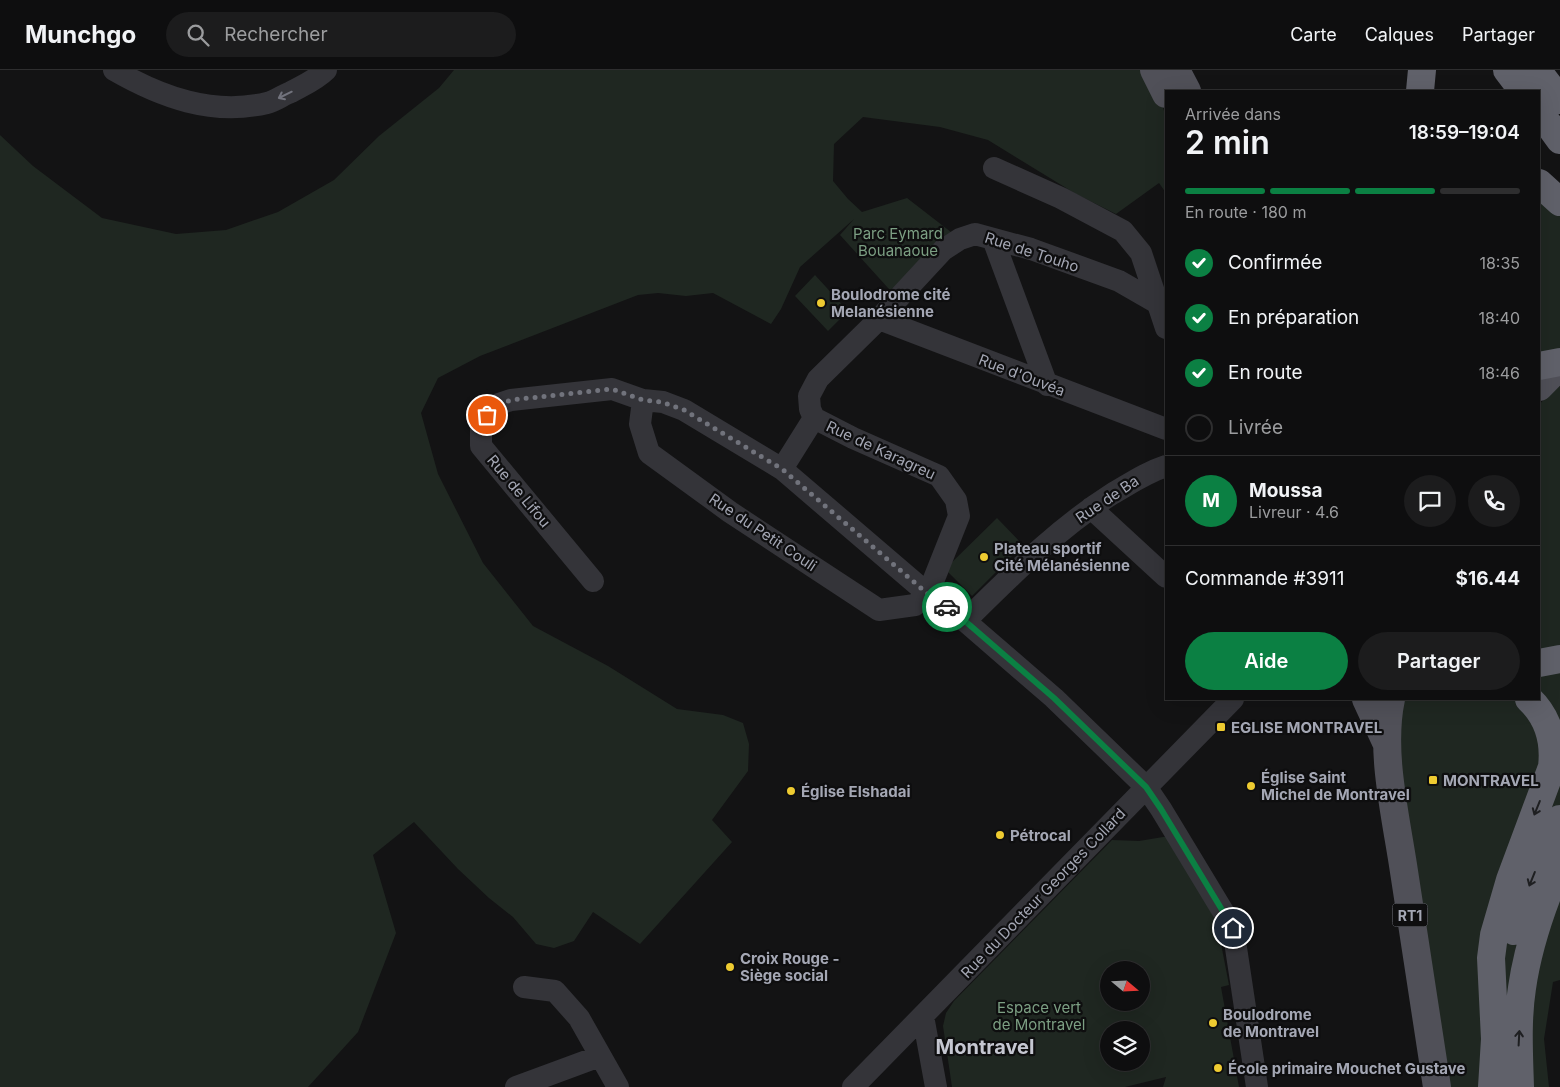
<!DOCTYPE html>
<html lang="fr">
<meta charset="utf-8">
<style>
body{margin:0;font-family:Inter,sans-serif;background:#1c1c1d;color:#f1f3f6;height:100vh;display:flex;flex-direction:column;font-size:19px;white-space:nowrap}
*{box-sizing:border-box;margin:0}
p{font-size:16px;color:#9b9c9e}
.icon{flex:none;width:28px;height:28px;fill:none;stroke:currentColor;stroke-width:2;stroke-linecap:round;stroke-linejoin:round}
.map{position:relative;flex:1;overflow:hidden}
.panel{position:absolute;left:1165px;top:20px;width:375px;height:610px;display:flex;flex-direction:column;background:#0e0e0f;border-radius:0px;box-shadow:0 5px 20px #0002,0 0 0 1px #2e2e2f}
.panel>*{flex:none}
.needle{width:32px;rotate:109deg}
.fabs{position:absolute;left:1100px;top:891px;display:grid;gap:10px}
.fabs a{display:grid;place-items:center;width:50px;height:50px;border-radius:50%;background:#0e0e0f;box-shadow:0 5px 20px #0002,0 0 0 1px #2e2e2f;font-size:25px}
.pin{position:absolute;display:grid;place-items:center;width:42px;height:42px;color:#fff;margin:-21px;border:2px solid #fff;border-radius:50%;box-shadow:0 1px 5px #0007}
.courier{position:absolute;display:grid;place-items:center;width:50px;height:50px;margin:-25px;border:4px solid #0b8043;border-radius:50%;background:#fff;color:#222;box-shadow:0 1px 6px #0007}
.summary em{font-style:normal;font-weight:600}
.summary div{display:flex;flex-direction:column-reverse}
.summary{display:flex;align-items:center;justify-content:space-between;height:85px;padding:0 20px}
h1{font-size:32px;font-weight:600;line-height:38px}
.bar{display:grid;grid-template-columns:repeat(4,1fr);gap:8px 5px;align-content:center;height:60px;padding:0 20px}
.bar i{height:6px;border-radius:4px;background:#2e2e2f}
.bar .selected{background:#0b8043}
.bar p{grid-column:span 4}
.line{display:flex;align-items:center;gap:12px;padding:0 20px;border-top:1px solid #2e2e2f}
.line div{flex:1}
.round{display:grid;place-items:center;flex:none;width:52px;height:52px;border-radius:26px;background:#1c1c1d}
ol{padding:0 20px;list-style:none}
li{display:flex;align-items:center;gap:15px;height:55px}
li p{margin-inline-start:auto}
li .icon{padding:5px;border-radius:50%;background:#0b8043;color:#fff;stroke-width:4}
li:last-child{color:#9b9c9e}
li i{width:28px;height:28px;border:2px solid #2e2e2f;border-radius:50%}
.action{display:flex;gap:10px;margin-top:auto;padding:10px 20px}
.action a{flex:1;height:58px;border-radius:30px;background:#0b8043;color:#fff;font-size:20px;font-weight:600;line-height:58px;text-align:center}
.action a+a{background:#1c1c1d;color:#f1f3f6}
header{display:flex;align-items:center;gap:30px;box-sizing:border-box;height:70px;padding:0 25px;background:#0e0e0f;border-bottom:1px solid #2e2e2f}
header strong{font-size:24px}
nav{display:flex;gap:28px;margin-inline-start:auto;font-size:18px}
.search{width:350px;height:45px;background:#1c1c1d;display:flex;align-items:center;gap:12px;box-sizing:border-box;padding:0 18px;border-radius:28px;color:#9b9c9e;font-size:19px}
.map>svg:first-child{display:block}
</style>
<header>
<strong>Munchgo</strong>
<div class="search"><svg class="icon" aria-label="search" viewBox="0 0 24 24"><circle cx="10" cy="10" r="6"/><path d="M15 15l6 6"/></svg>Rechercher</div>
<nav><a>Carte</a><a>Calques</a><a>Partager</a></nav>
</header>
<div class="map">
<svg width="1560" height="1017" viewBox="0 0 1560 1017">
<rect width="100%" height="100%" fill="#131314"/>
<!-- green -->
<path fill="#1f2721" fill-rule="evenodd" d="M454,0H1148L1156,16L1166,47V123L1159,113L1116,144L1076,124L988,70L940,57L863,47L834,74L833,111L848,129L862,142L907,128L960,169L898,229L840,165L854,149L800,197L781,239L771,254L713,223L686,226L658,223L638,225L480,286L438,308L421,343L438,404L483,493L533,556L608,596L677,639L723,645L743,653L749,674L748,701L712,750L732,772L640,874L593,842L574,871L554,878L536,874L513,847L489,828L458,799L414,752L373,785L396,863L358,962L308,1017H0V65L33,96L102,148L176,164L226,160L278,142L334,110L379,66L439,18Z
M1539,113L1560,132V290L1539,296Z
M815,205L848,241L828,261L795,226Z
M1560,316V910L1553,912L1544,969L1549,1017H1433L1373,651L1404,629H1539V335L1551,321Z
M997,448L1023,475L972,526L945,499Z
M1169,766L1217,853L1229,915L1221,917L1239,1017H1163L1166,1007L1125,1017H952L943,956L946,943L954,931L1112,770L1139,771ZM1109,900H1141V932H1109ZM1109,960H1141V992H1109Z"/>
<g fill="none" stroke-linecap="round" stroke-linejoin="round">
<!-- minor -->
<path stroke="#343439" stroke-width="22" d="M114,0C161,27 212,46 267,33C275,31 283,25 291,22C304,15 316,10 326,0
M994,98L1061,128L1123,161L1141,183L1166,258
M993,169L1047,315
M879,249L1166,359
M643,330L640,354L649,383L730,442L879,540L915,535L928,524L959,446L956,430L939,406L853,368L814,348
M782,399L814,348L810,339L809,326L818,309L879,249L943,180L960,169L975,164L1031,179L1119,211L1159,234
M1091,438L1166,507
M593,511L481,376V355L493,336L511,330L612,319L643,330L663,332L684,340L782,399L928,524L965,551L1054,628L1146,717L1161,739L1233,858L1257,1017
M965,551C1012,505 1057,459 1112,424C1131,413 1145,403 1166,396
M524,917L555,921L579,948L618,1017
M923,946L936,1017
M516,1017L600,986
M853,1017L1233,629"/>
<!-- major -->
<path stroke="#505058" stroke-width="28" d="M1154,0L1166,24
M1176,0L1187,21
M1539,317L1552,304L1560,301
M1366,629L1386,672
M1391,629C1380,680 1395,743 1403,795C1414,869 1426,943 1437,1017"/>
<!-- highway -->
<path stroke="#60616a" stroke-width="28" d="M1507,0L1523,21
M1537,0L1560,30
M1420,21L1422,0
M1539,41L1560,70
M1539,113L1560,132
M1539,296L1560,292
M1539,593L1560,589
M1514,861C1526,822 1541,785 1560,749
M1495,969L1491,888L1494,865L1510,810L1552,697C1555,671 1548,647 1529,629
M1492,1017L1495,969L1497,950
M1520,1017C1519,984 1517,950 1522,918C1528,876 1543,833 1560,794"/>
</g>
<!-- one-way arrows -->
<defs><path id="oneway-shaft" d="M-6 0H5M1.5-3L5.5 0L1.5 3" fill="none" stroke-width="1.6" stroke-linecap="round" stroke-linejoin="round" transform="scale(1.25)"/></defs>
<use stroke="#72737d" href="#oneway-shaft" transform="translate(285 25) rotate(154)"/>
<g stroke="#1e1f21">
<use href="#oneway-shaft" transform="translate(1537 738) rotate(112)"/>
<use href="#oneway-shaft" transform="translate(1532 809) rotate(112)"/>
<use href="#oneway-shaft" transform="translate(1519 968) rotate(-87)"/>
</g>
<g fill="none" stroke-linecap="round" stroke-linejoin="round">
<!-- done -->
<path stroke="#71737c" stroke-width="5" stroke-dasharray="0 9" d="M487,345L493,336L511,330L612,319L643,330L662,332L684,340L782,399L928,524L947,537"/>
<!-- route -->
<path stroke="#0b8043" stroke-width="6" d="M947,537L965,551L1054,628L1146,717L1161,739L1233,858"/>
</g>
<!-- markers -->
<g fill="#eecb31" stroke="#0e0e0f" stroke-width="2">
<circle cx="821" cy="233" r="5"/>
<circle cx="984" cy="487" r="5"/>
<rect x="1216" y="652" width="10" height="10" rx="2.5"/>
<rect x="1428" y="705" width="10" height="10" rx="2.5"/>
<circle cx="1251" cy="716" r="5"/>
<circle cx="791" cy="721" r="5"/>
<circle cx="1000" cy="765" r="5"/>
<circle cx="730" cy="897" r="5"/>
<circle cx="1213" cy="953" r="5"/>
<circle cx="1218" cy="998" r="5"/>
</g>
<g text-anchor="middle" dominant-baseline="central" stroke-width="4.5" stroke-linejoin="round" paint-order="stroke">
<!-- shield labels -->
<rect fill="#0e0e0f" stroke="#777982" stroke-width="1" x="1392.5" y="833.5" width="35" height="23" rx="4"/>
<g font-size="14" font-weight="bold" fill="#a4a7b4">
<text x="1410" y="845">RT1</text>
</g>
<!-- park labels -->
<g font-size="15" fill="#7c9f83" stroke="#0e0e0f">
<text x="898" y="163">Parc Eymard<tspan x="898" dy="17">Bouanaoue</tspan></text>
<text x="1039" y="937">Espace vert<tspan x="1039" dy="17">de Montravel</tspan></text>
</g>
<!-- street labels -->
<g font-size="15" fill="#a4a7b4" stroke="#0e0e0f">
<text transform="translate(1032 182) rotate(18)">Rue de Touho</text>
<text transform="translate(1022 305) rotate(21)">Rue d'Ouvéa</text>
<text transform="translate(881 380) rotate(25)">Rue de Karagreu</text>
<text transform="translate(519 421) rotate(50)">Rue de Lifou</text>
<text transform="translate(1107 429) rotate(-34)">Rue de Ba</text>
<text transform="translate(763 462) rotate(34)">Rue du Petit Couli</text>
<text transform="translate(1043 823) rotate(-46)">Rue du Docteur Georges Collard</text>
</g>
<!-- poi labels -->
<g font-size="15" font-weight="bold" fill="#a4a7b4" stroke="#0e0e0f" text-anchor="start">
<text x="831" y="224">Boulodrome cité<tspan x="831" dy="17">Melanésienne</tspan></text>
<text x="994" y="478">Plateau sportif<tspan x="994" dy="17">Cité Mélanésienne</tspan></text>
<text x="1231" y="657">EGLISE MONTRAVEL</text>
<text x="1261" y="707">Église Saint<tspan x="1261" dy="17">Michel de Montravel</tspan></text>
<text x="1443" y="710">MONTRAVEL</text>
<text x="801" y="721">Église Elshadai</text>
<text x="1010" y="765">Pétrocal</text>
<text x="740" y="888">Croix Rouge -<tspan x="740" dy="17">Siège social</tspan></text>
<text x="1223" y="944">Boulodrome<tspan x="1223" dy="17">de Montravel</tspan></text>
<text x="1228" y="998">École primaire Mouchet Gustave</text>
</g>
<!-- district labels -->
<g font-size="20" font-weight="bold" fill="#c5c7d1" stroke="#0e0e0f">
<text x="985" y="977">Montravel</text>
</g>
</g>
</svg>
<div class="fabs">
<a><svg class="needle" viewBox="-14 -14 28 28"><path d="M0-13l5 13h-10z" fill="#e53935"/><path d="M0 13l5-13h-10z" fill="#9b9c9e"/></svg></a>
<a><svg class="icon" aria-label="layers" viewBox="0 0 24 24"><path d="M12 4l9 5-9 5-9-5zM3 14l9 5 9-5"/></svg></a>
</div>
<div class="pin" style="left:487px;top:345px;background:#ea580c"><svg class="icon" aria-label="bag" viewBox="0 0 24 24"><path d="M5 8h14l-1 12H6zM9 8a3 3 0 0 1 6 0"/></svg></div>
<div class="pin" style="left:1233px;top:858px;background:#1f2937"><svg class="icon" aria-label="home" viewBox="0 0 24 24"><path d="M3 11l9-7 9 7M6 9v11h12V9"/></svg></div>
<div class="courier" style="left:947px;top:537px"><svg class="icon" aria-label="car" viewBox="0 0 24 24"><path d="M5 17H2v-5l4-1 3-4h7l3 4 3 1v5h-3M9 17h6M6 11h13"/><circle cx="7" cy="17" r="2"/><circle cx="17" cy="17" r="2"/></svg></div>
<section class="panel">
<div class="summary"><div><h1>2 min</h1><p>Arrivée dans</p></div><em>18:59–19:04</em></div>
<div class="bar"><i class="selected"></i><i class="selected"></i><i class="selected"></i><i></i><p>En route · 180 m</p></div>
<ol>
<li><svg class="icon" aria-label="check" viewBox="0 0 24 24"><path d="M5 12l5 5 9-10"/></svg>Confirmée<p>18:35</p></li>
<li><svg class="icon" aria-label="check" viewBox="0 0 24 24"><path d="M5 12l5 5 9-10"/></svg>En préparation<p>18:40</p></li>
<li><svg class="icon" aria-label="check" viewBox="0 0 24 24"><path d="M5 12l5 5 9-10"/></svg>En route<p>18:46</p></li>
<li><i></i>Livrée</li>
</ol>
<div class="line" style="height:90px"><b class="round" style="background:#0b8043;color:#fff">M</b><div><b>Moussa</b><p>Livreur · 4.6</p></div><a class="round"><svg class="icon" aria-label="chat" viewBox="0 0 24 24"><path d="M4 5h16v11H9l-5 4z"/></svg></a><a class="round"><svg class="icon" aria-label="phone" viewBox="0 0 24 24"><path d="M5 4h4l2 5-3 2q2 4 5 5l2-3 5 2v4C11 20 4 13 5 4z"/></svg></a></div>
<div class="line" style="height:65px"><div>Commande #3911</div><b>$16.44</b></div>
<div class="action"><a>Aide</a><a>Partager</a></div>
</section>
</div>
